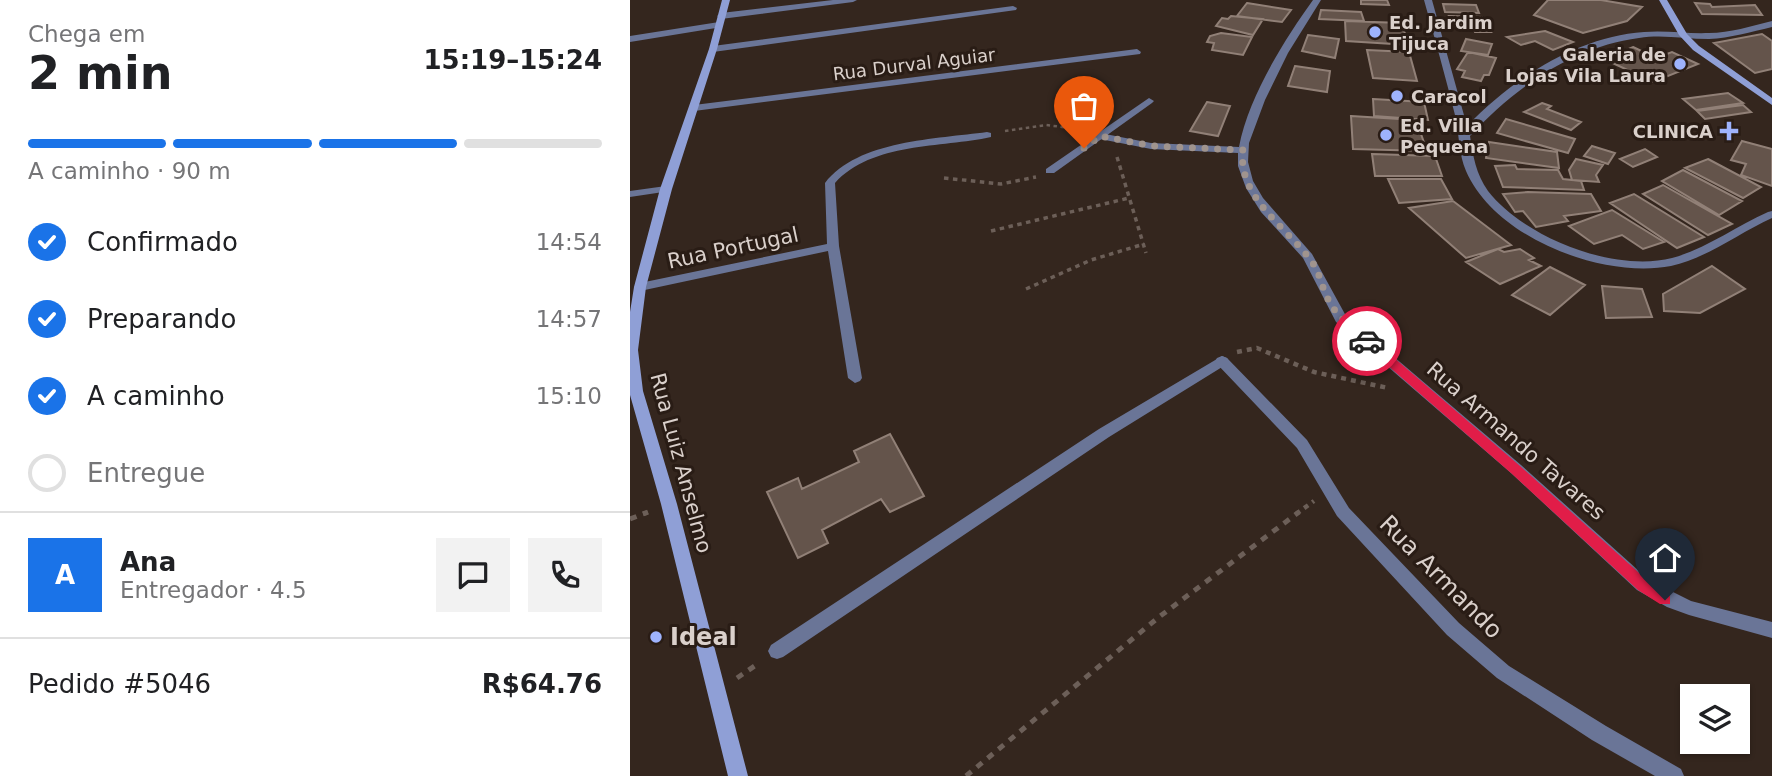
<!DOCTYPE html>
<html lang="pt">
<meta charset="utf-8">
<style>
body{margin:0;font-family:"DejaVu Sans",sans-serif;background:#f2f2f2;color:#202124;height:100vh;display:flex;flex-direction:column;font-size:26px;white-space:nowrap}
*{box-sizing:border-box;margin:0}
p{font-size:23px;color:#757577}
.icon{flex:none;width:38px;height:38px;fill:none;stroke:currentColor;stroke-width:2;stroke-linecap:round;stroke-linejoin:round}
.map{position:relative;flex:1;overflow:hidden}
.side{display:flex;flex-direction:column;background:#fff;width:630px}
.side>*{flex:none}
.buttons{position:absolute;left:1050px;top:684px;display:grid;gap:14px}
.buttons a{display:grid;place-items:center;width:70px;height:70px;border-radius:0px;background:#fff;box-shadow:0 2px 5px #0004;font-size:35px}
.pin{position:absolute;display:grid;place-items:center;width:60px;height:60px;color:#fff;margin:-72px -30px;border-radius:50% 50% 50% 0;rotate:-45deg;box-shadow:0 0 7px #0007}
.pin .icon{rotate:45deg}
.courier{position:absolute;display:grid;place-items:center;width:70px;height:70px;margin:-35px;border:5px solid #e11d48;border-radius:50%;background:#fff;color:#222;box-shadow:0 2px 9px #0007}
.summary em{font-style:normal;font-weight:700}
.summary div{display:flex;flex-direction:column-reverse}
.summary{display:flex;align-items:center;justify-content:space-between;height:119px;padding:0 28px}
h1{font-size:46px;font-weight:700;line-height:52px}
.bar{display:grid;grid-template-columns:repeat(4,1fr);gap:10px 7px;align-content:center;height:84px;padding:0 28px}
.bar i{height:9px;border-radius:5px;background:#e0e0e0}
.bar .on{background:#1a73e8}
.bar p{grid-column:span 4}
.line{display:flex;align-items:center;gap:18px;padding:0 28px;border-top:2px solid #e0e0e0}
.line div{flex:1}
.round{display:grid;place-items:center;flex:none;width:74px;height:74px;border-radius:0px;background:#f2f2f2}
ol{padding:0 28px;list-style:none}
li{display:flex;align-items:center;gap:21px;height:77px}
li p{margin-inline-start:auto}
li .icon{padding:7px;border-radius:50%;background:#1a73e8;color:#fff;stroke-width:4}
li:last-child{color:#757577}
li i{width:38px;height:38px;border:4px solid #e0e0e0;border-radius:50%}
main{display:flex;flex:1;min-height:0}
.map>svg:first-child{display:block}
</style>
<main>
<section class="side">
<div class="summary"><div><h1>2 min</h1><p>Chega em</p></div><em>15:19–15:24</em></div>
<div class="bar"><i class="on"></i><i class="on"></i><i class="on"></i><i></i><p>A caminho · 90 m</p></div>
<ol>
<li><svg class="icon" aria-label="check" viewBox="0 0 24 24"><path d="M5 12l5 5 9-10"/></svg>Confirmado<p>14:54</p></li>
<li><svg class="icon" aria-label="check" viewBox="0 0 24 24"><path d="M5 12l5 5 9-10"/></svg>Preparando<p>14:57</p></li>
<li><svg class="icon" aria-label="check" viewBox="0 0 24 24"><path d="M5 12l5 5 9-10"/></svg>A caminho<p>15:10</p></li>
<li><i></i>Entregue</li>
</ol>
<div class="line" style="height:126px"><b class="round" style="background:#1a73e8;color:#fff">A</b><div><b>Ana</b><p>Entregador · 4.5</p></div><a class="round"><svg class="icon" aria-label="chat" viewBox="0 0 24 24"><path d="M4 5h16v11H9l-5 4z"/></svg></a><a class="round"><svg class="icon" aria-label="phone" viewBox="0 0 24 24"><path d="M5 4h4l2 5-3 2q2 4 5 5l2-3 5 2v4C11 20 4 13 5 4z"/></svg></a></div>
<div class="line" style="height:91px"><div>Pedido #5046</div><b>R$64.76</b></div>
</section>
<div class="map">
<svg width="1142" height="776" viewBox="0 0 1142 776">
<rect width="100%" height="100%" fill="#34261e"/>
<!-- building -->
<path fill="#64544b" stroke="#918077" stroke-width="2" d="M731,0H757L759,5L731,4Z
M918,0H971L1012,7L997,21L953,33L904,15Z
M617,3L661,10L652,22L607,16Z
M1065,3L1080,4L1082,7L1125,5L1132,15L1072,14Z
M813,4L846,5L849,13L815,12Z
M691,10L731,12L734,21L689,19Z
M601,16L633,19L623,35L586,26L592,18L598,19Z
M819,16L852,17L861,32H845L841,25H823Z
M715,21L772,23L778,45L716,41Z
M915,31L943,42L923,50L905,41L891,45L877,37Z
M591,33L622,37L613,55L582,50L584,43L577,42L580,36Z
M1132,34L1142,41V69L1125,73L1084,43Z
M678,35L709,39L705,58L672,51Z
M836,39L862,44L858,55L831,51Z
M1003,47L1026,58L1042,52L1068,64L1023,82L974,59Z
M737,50L779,52L787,81L743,78Z
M838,52L866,58L859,75H854L851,81L832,77L835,71L827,69Z
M665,66L700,71L697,92L658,86Z
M1098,93L1113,103L1066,110L1053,99Z
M743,99L794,102L798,120L744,116Z
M577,102L600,106L588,136L560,131Z
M912,103L921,106L917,109L951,122L941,130L894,112Z
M1113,105L1121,112L1075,119L1067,111Z
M721,116L786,120L797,151L723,149Z
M876,119L945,139L938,153L867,133Z
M1112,141L1142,149V186L1111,175L1116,164L1101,160Z
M859,142L927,152L929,168L856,158Z
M962,146L985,153L978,164L954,156Z
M1015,149L1027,157L1003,167L990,159Z
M742,154L805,156L812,176H745Z
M946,159L973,165L966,175L969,182L942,180L939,170Z
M1078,159L1131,187L1113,198L1055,168Z
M885,165L887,169L928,170L933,179L951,181L954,190L873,187L865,166Z
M1053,170L1112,201L1089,215L1032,181Z
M758,179H811L822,199L769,203Z
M1033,185L1102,224L1078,235L1013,194Z
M898,192L961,194L971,211L934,216L938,221L906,227L893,211L885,212L873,194Z
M1004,194L1074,237L1047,248L980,203Z
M823,201L881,245L836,258L779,208Z
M982,210L1034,242L1013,249L992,235L964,244L939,226Z
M868,249L874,252L890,249L904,258L899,260L911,266L870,284L836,262Z
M1082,266L1115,289L1070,313L1034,311L1033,294Z
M920,267L955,285L920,315L882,295Z
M972,286L1012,289L1022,317L976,318Z
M260,434L294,496L260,512L251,499L192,530L198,543L168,558L137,492L168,478L172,489L229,462L224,451Z"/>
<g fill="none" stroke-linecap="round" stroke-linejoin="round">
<!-- path-far3 -->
<path stroke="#6c5f58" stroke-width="2.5" stroke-dasharray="3.5 3.5" stroke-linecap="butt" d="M375,131L416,125L449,129"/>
<!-- path-far2 -->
<path stroke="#6c5f58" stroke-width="3.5" stroke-dasharray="4.5 4.5" stroke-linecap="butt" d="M487,157L516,253
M314,178L371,184L406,177
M361,231L499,198
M396,289L461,260L514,244"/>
<!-- path-far1 -->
<path stroke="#6c5f58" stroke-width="4.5" stroke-dasharray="5 5" stroke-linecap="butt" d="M607,352L627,348L684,372L758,388
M13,514L19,512
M666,514L684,501"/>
<!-- path -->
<path stroke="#6c5f58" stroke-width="5" stroke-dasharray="7 7" stroke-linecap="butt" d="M0,519L18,512
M107,678L129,663
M336,776L529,617L669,512"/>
<!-- lane -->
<path fill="#6a7597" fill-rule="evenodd" d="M89,22L92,23V27L0,42V36Z
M519,98L524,101L522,103L424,173H416V169Z
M592,356L597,358L599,361L597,364L479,437L153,657L147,659L141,657L138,651L141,645L469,429Z"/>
<!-- street -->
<path fill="#6a7597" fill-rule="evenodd" d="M203,0H227L223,2L91,19L87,16L91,13Z
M683,0H691L658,53L635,100L619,143L618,162L623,181L633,198L682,254L716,316L891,465L1019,580L1061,601L1142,622V638L1059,615L1037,607L1007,590L881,473L706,322L673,258L631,212L616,188L608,166V153L521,149L470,139L465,136L470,133L521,143L609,147C618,98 654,40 683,0Z
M794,0H802L837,126C884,78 946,37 1014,32C1036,30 1057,34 1079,33C1100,33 1121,26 1142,21V27C1121,32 1100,38 1079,39C1055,39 1032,34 1009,38C941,47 885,88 840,136C843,156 846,174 858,191C894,237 984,273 1042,258C1076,249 1106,226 1138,212L1142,211V218C1109,233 1077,258 1041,266C972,279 865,238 836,171C829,155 829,135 826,119C816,79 805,39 794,0Z
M383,6L387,8L386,10L83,52L79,49L83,46Z
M507,49L511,52L510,54L64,111L59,108L64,105Z
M357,132L361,133V137C311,148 242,142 205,183L209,246L232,378L230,381L225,383L218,378L198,251L10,291L4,287L10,283L197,244L195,183C228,140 307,139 357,132Z
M36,186L40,187V191L0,197V191Z
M592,356L597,358L677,440L719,508L829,623L879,666L976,726L1051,769L1054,776H1025L962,740L867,678L817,635L707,516L667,448L587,364L585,361L587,358Z"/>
<!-- secondary -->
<path fill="#8f9fd6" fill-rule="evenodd" d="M92,0H100L87,49L42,189L16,287L8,350L13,391L47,504L118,776H98L31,504L0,395V312L4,287L30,189L79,49Z
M1029,0H1037L1057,34L1069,46L1142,98V105L1063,50L1049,35Z"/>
</g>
<!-- route -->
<path fill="#e11d48" d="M733,338H741L890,466L1018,581L1040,595V604H1030L1008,590L881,473L733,344Z"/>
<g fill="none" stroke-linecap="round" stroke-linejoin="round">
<!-- done -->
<path stroke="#a0948e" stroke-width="7" stroke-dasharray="0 12.6" d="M454,148L470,136L522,146L613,150C607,198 658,228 682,262C690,273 691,285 697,297C706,316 721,328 737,341"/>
</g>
<!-- markers -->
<g fill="#9eb3fd" stroke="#291c15" stroke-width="2.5">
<circle cx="745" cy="32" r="7"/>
<circle cx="1050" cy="64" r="7"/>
<circle cx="767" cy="96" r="7"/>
<path d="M1095.5 120.5h7v7h7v7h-7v7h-7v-7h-7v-7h7z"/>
<circle cx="756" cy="135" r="7"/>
<circle cx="26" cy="637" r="7"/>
</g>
<g text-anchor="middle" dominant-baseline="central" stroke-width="6" stroke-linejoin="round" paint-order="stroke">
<!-- far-poi labels -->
<g font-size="18" font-weight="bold" fill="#dad0cb" stroke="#291c15" text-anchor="start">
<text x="759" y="22">Ed. Jardim<tspan x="759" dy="21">Tijuca</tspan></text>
<text x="1036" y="54" text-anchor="end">Galeria de<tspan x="1036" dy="21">Lojas Vila Laura</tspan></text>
<text x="781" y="96">Caracol</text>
<text x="770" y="125">Ed. Villa<tspan x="770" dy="21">Pequena</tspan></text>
<text x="1083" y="131" text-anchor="end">CLINICA</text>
</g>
<!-- far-street labels -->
<g font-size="18" fill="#dad0cb" stroke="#291c15">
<text transform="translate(284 64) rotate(-7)">Rua Durval Aguiar</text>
</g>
<!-- street labels -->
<g font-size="21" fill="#dad0cb" stroke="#291c15">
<text transform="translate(103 248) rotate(-12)">Rua Portugal</text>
<text transform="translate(886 441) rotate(41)">Rua Armando Tavares</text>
<text transform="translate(51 463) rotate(75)">Rua Luiz Anselmo</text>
</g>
<!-- near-street labels -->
<g font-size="24" fill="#dad0cb" stroke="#291c15">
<text transform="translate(811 577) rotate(45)">Rua Armando</text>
</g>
<!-- near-poi labels -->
<g font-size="24" font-weight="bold" fill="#dad0cb" stroke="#291c15" text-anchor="start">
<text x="40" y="637">Ideal</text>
</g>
</g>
</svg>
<div class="buttons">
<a><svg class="icon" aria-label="layers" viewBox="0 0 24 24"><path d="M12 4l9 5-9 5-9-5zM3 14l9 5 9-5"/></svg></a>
</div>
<div class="pin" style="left:454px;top:148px;background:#ea580c"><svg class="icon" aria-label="bag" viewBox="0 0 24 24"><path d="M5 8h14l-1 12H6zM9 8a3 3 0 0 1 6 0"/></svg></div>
<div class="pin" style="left:1035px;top:600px;background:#1f2937"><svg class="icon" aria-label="home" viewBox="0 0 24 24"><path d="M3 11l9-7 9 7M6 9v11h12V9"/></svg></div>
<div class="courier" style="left:737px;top:341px"><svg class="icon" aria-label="car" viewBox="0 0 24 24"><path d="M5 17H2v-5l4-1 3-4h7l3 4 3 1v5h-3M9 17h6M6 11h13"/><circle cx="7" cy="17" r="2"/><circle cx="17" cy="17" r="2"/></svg></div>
</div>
</main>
